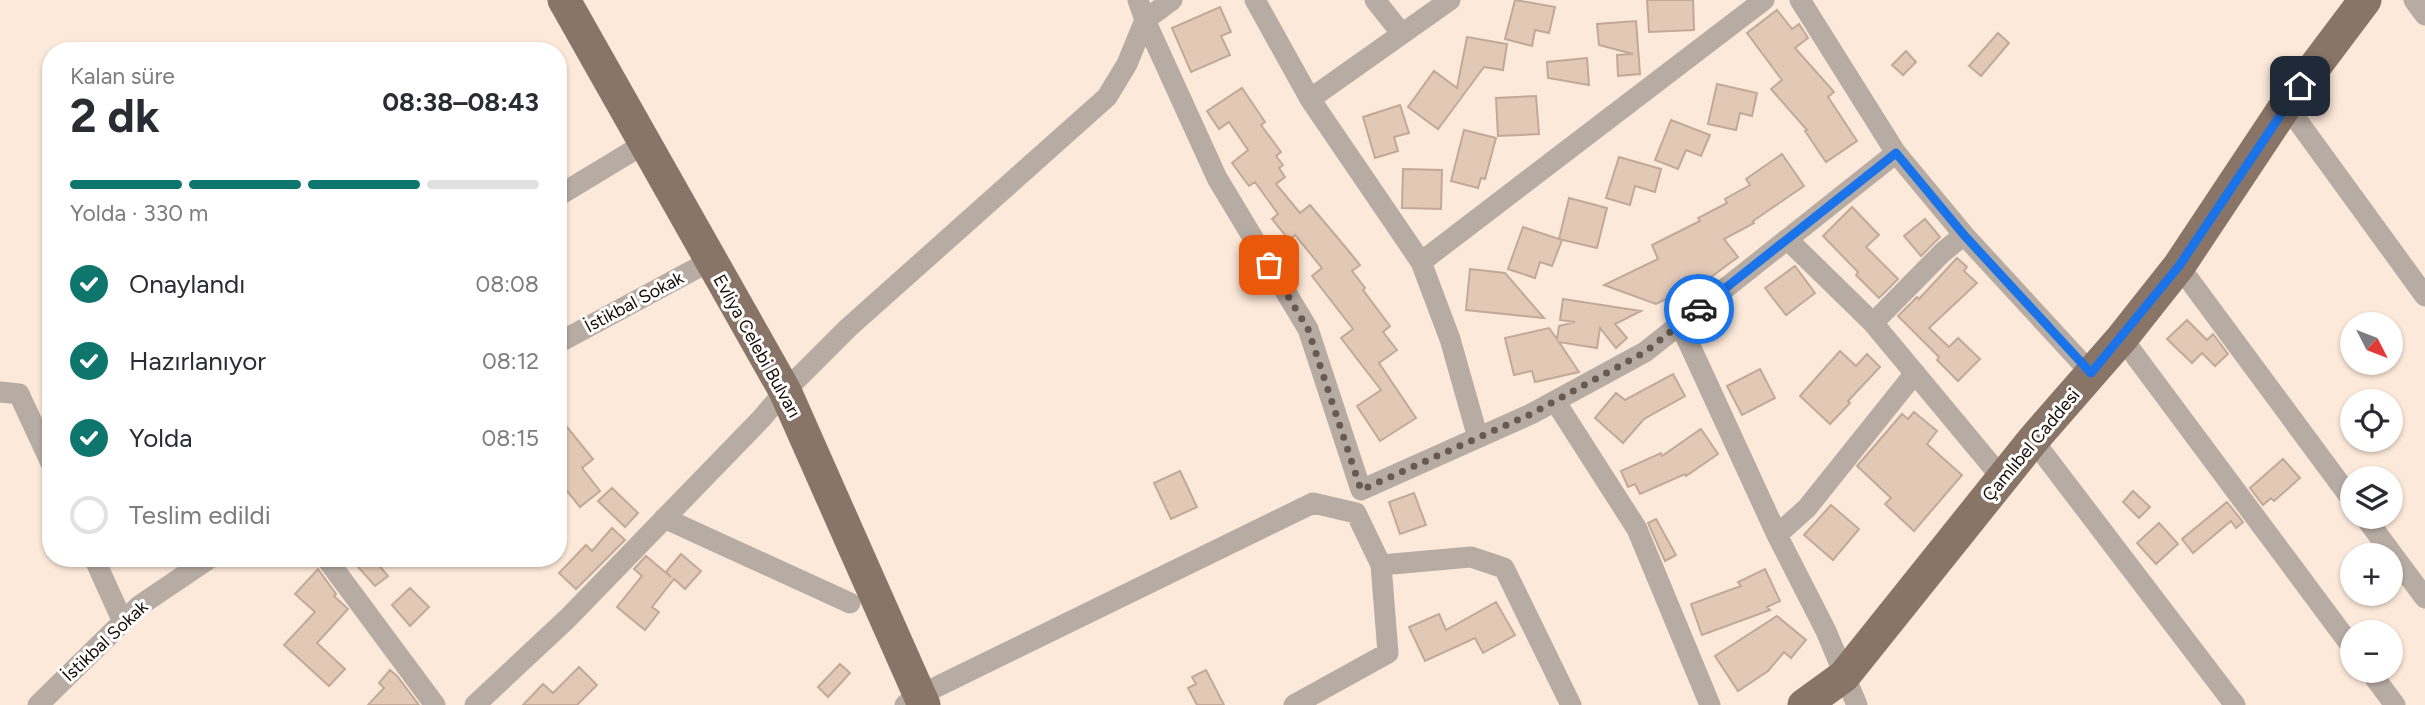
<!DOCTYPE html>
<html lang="tr">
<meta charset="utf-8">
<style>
body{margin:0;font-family:Figtree,sans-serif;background:#f2f2f3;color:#2b2b33;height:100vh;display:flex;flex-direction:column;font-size:26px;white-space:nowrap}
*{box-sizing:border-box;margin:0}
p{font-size:23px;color:#7c7c81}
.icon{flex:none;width:38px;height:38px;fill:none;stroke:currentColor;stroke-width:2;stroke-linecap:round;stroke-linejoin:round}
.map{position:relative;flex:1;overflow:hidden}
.details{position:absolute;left:42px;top:42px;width:525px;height:525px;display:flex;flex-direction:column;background:#fff;border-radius:28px;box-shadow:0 2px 5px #0004}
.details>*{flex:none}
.needle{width:46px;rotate:132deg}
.buttons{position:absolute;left:2340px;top:312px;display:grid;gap:14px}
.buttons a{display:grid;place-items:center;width:63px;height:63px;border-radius:50%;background:#fff;box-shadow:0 2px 5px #0004;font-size:35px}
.pin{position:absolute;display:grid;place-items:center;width:60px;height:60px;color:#fff;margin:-30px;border-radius:14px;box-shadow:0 4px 10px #0006}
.courier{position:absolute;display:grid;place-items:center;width:70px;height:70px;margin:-35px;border:5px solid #1a73e8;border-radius:50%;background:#fff;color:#222;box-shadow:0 2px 9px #0007}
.headline em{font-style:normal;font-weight:700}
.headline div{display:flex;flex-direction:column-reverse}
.headline{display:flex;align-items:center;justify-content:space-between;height:119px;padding:0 28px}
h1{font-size:46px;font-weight:700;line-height:52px}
.bar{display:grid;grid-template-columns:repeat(4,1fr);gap:10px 7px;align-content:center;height:84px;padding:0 28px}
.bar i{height:9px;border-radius:5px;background:#e1e1e2}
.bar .selected{background:#0f766e}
.bar p{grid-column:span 4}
ol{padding:0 28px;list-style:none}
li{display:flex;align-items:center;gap:21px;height:77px}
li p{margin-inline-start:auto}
li .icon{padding:7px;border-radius:50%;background:#0f766e;color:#fff;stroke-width:4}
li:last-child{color:#7c7c81}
li i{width:38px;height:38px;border:4px solid #e1e1e2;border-radius:50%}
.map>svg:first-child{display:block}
</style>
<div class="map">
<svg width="2425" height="705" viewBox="0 0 2425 705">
<rect width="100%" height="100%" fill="#fde9d9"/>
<!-- building -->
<path fill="#e2c9b6" stroke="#c2a997" stroke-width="2" d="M1515,0L1555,7L1549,33L1535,30L1532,46L1505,39Z
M1647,0H1693L1694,30L1649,32Z
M1220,7L1231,32L1221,36L1230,55L1191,72L1172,28Z
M1777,10L1792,29L1799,24L1808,38L1795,48L1834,92L1828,97L1857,141L1826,162L1805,131L1807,130L1771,89L1782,80L1747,33Z
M1636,21L1640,74L1618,76L1617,55L1633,54L1599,45L1597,24Z
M1998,33L2009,43L1981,76L1969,66Z
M1467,37L1507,44L1503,70L1484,67L1438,129L1408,107L1434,71L1457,88Z
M1906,51L1916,62L1903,75L1892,65Z
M1587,58L1589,85L1548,78L1547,62Z
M1717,84L1757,93L1752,116L1740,113L1736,130L1708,124Z
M1242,88L1265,122L1261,125L1281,152L1276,156L1283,165L1279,168L1285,177L1276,184L1300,213L1310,205L1347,249L1360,265L1352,271L1365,288L1363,290L1390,326L1383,332L1397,350L1379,363L1416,418L1380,441L1357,406L1381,390L1341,338L1353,329L1312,276L1322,268L1295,235L1289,240L1272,219L1278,214L1255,182L1249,186L1232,163L1248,150L1229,122L1219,129L1207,111Z
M1536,96L1539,134L1498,136L1496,98Z
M1400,105L1409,133L1394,137L1398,151L1375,158L1363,117Z
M1671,120L1710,135L1701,156L1686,150L1678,169L1655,160Z
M1464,130L1496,138L1485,179L1481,178L1478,188L1451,181Z
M1782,154L1804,186L1753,221L1754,223L1724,239L1738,257L1711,277L1681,305L1672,296L1656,304L1604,285L1658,259L1652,245L1700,221L1698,218L1727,203L1725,199L1750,185L1746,179Z
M1619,157L1661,169L1655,192L1635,186L1630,205L1606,198Z
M1403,169L1442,170L1441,209L1402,208Z
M1569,198L1607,208L1597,248L1559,239Z
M1852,207L1879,235L1866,247L1898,279L1879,298L1856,275L1858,272L1823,236Z
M1925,219L1940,237L1921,256L1904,236Z
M1523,227L1562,240L1552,266L1540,262L1535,278L1508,269Z
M1957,258L1967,267L1964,271L1977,283L1929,328L1949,347L1958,338L1980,359L1958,381L1937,360L1939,357L1898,316L1917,297L1919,299Z
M1795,266L1815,293L1786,315L1765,288Z
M1470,269L1505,273L1544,318L1466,310Z
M1563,299L1641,311L1615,324L1627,338L1616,348L1600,328L1597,348L1559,342L1579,372L1535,382L1532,371L1514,375L1505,338L1549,328L1557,339L1559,326L1575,322L1560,320Z
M2187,320L2207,340L2213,334L2228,354L2215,366L2202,353L2192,363L2167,339Z
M1840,351L1856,366L1867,354L1880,367L1848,401L1850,403L1830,424L1800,396Z
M1760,369L1775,398L1742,415L1727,386Z
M1673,374L1685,396L1644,419L1623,443L1595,418L1616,393L1625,400Z
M1914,412L1937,431L1927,444L1962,475L1914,531L1885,504L1891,498L1857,466L1902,414L1908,419Z
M558,416L593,459L582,468L600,491L580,507L558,480Z
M1701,429L1718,454L1686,476L1685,474L1640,494L1635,484L1628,487L1621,471L1661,453L1662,456Z
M2283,459L2300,478L2274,501L2271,498L2263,505L2250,488Z
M1180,471L1197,507L1171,519L1154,483Z
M612,488L638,513L625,527L598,501Z
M2133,491L2150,507L2139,518L2123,502Z
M1414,493L1426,525L1400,534L1389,502Z
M2227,502L2243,522L2236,528L2231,521L2193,553L2182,539Z
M1831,505L1859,529L1833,560L1804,535Z
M1656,519L1676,555L1665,561L1648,523Z
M2159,523L2178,544L2156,564L2137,543Z
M612,528L625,540L576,589L559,573L586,545L592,551Z
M681,554L701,571L685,589L674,579L652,607L659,612L645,630L617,607L642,576L634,569L646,556L671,577L666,572Z
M350,558H373L388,576L375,586Z
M318,569L336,594L334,596L348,609L317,643L345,669L329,686L284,645L315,612L295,594Z
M1765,569L1780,601L1767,607L1770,610L1702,635L1691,604L1741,586L1738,582Z
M410,588L429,607L410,626L392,605Z
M1496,602L1515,635L1483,653L1475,638L1425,661L1409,627L1439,614L1446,630Z
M1777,616L1806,640L1791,658L1784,652L1768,671L1738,691L1715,656Z
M840,664L850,673L828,697L818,687Z
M579,667L597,685L577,705H523L543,684L553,693Z
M390,670L397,676L419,705H368L384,688L379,683Z
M1206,670L1224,705H1197L1188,688L1196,684L1192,677Z"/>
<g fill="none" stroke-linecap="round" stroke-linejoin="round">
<!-- minor -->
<path stroke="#b7aca4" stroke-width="21" d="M1138,0L1145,20L1217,178L1308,329L1361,490L1531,414L1645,352L1896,153
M1255,0L1310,99L1421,262L1450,339L1478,438
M1375,0L1402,34
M1800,0L1896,153L1964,235L2091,373
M2414,0L2425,15
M1310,99L1450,0
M2286,105L2425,296
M558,196L634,150
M1964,235L1943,252L1873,323L2002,478
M1787,239L1873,323
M1421,262L1764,0
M2179,266L2352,500
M1680,324L1777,535L1826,631L1857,705
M2122,338L2352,647
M558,343L710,261
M0,392L19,394L51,463
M1555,401L1637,529L1710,705
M2033,440L2235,705
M2364,516L2425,598
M664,518L850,603
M1777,535L1807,508L1915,373
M94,558L123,622
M326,558L435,705
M1381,565L1471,557L1504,568L1571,705
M2369,670L2395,705
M38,705L139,606L210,558
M475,705L568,618L761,419L785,391L848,328L1107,97L1127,64L1145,20L1172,0
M905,705L914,698L1313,503L1356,513L1381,565L1388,653L1294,705"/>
<!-- primary -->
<path stroke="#897567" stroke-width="33" d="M564,0L785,391L924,705
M1804,705L1844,676L2033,440L2122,338L2179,266L2286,105L2365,0"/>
</g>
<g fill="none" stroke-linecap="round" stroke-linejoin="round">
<!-- done -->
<path stroke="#675a50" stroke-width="7" stroke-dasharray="0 12.6" d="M1269,265L1308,329L1361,490L1531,414L1645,352L1699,309"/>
<!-- route -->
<path stroke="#1a73e8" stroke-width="9" d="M1699,309L1896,153L1964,235L2091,373L2179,266L2300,86"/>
</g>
<g text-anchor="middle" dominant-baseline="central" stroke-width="6" stroke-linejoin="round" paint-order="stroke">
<!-- street labels -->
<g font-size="18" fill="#160d07" stroke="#fff">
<text transform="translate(634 302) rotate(-28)">İstikbal Sokak</text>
<text transform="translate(757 346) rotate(61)">Evliya Celebi Bulvarı</text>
<text transform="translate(2031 445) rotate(-50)">Çamlıbel Caddesi</text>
<text transform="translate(105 641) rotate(-43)">İstikbal Sokak</text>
</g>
</g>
</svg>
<div class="buttons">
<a><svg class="needle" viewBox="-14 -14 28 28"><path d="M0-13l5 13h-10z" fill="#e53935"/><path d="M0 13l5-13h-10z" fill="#7c7c81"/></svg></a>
<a><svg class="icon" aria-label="locate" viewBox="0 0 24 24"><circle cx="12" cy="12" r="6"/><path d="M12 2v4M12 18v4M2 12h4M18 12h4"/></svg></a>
<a><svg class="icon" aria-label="layers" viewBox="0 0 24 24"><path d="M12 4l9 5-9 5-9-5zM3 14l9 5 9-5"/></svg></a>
<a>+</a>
<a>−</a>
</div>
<div class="pin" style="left:1269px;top:265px;background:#ea580c"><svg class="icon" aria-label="bag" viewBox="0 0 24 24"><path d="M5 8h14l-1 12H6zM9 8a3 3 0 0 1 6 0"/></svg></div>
<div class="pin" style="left:2300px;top:86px;background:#1f2937"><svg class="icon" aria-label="home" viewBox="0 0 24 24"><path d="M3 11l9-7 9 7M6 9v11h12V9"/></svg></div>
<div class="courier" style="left:1699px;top:309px"><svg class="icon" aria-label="car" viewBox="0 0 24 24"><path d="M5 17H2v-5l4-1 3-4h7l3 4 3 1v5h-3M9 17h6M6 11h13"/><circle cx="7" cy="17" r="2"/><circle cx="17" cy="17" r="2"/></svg></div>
<section class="details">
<div class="headline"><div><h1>2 dk</h1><p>Kalan süre</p></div><em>08:38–08:43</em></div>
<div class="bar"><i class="selected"></i><i class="selected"></i><i class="selected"></i><i></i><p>Yolda · 330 m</p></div>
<ol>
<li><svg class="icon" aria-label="check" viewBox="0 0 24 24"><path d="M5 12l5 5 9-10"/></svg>Onaylandı<p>08:08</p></li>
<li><svg class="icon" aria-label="check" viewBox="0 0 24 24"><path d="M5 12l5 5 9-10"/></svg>Hazırlanıyor<p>08:12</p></li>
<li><svg class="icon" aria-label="check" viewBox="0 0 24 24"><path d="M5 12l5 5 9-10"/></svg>Yolda<p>08:15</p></li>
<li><i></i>Teslim edildi</li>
</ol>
</section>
</div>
